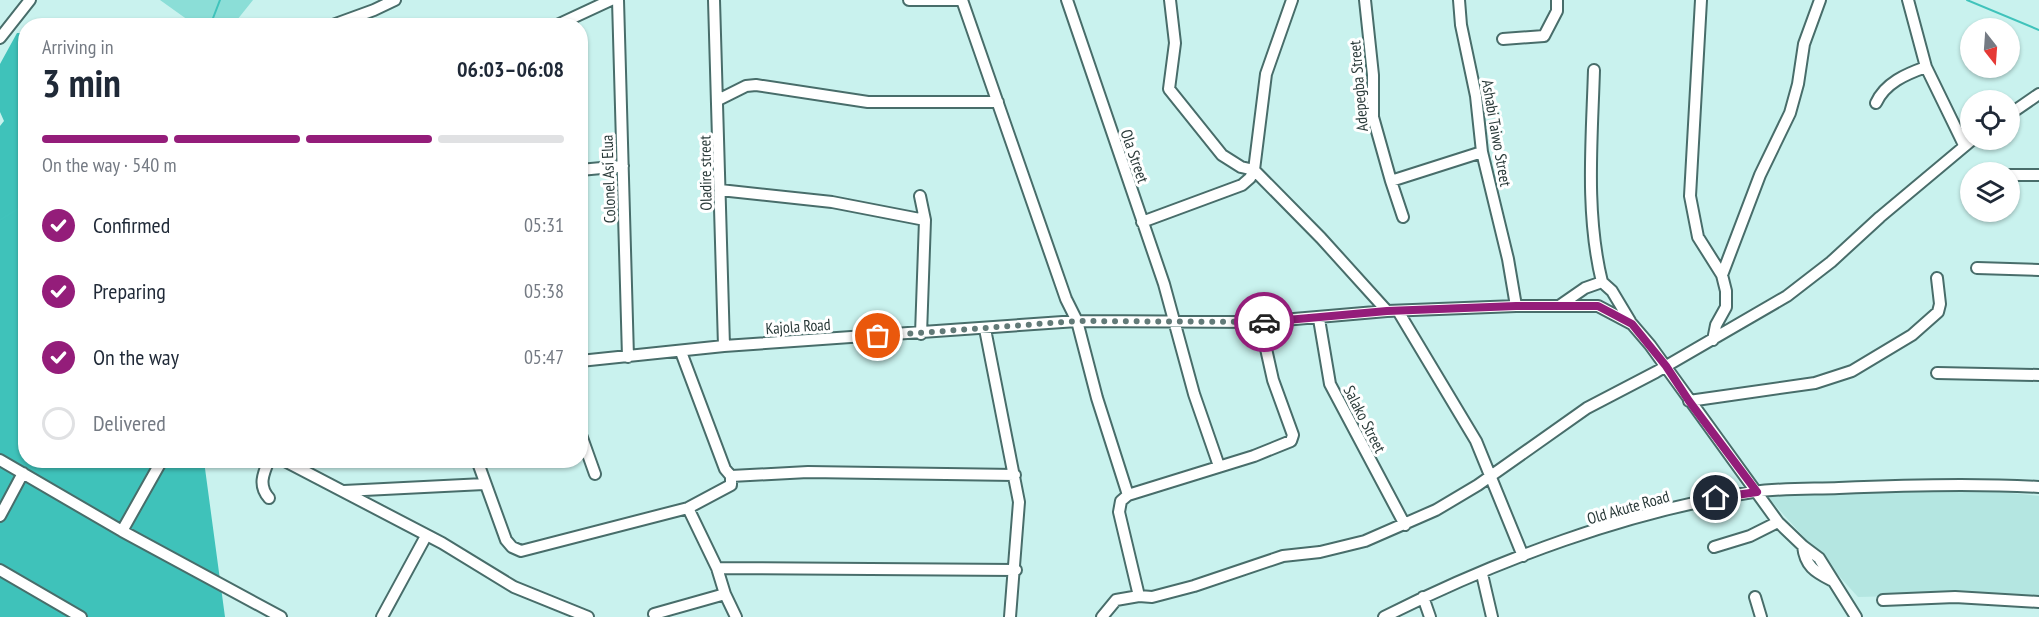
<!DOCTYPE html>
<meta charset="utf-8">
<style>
body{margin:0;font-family:"PT Sans Narrow",sans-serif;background:#f6f6f7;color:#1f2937;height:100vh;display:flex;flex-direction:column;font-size:22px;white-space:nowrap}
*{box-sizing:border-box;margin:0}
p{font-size:20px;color:#747a83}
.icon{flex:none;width:33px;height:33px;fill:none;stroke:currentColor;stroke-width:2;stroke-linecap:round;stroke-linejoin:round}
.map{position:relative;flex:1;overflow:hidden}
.panel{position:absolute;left:18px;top:18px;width:570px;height:450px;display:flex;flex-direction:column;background:#fff;border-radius:24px;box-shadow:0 2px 4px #0004}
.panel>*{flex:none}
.needle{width:39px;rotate:163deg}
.fabs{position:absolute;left:1960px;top:18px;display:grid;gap:12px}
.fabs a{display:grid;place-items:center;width:60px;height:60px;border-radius:50%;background:#fff;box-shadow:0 2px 4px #0004;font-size:30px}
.pin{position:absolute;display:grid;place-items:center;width:51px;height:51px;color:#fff;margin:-26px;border:3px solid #fff;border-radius:50%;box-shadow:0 2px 6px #0007}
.courier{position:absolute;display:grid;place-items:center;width:60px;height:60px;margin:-30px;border:4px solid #941d7a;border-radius:50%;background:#fff;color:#222;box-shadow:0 2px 8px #0007}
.overview em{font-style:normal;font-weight:700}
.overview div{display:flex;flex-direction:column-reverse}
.overview{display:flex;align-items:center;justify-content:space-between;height:102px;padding:0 24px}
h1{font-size:39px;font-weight:700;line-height:45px}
.bar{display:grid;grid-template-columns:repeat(4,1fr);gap:9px 6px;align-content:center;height:72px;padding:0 24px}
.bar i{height:8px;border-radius:4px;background:#e0e1e3}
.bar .on{background:#941d7a}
.bar p{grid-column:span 4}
ol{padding:0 24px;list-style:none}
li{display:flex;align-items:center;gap:18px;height:66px}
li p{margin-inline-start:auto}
li .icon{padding:6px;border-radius:50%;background:#941d7a;color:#fff;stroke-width:4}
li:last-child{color:#747a83}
li i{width:33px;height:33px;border:3px solid #e0e1e3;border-radius:50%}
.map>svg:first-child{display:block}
</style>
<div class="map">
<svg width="2039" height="617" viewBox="0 0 2039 617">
<rect width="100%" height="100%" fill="#c9f2ee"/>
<!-- built -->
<path fill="#b4e6e1" d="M1974,489L2039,496V596L1979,594L1858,597L1765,494Z"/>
<!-- green -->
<path fill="#8bded7" d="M160,0H253L233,25L184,26L188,20Z"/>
<!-- forest -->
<path fill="#3fc2ba" d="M17,33H25L26,460L204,461L225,617H0V126L4,121L0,112V64Z"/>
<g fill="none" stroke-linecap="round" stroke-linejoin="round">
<!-- stream -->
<path stroke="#40c3bb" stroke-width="2" d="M1967,0L2039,30
M210,26L220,0
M0,220L26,204"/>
<!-- minor casing -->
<g stroke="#486d6a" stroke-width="14">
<path id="minor" d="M618,0L628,357
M714,0L724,346
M909,0H958
M962,0L1066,299L1077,321L1097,398L1128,495L1121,501L1119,512L1139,596L1152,597L1194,586L1283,556L1320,552L1365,541L1436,510L1478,485L1587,408L1656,372L1787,296L1831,262L1880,217L1972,140
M1067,0L1164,284L1194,394L1219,466
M1292,0L1266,74L1254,170L1321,238L1387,311
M1365,0L1373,75V117L1391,181L1482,152
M1459,0L1461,25L1476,96L1482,152L1508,259L1516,306
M1701,0L1690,196L1698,237L1722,275L1726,291V307L1716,325L1713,340
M1908,0L1926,67L1964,145
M330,26L374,10L395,0
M555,26L611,0
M0,38L30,0
M1503,39L1544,36L1557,11V0
M1594,70C1592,139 1585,213 1602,282
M718,100L746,86L756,85L868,102H998
M1876,103C1885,83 1906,74 1926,67
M2010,114L2039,94
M580,170L623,166
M2010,175H2039
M1391,181L1403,217
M720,190L832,202L925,220
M920,196L925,220L921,334
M1142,222L1242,185L1250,178L1254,170L1241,167L1222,155L1169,89L1175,43L1170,0
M1977,268L2039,270
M1722,275L1760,175L1790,113L1798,84L1804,44L1820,0
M1559,306L1585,288L1602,282L1612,291L1630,321
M1398,311L1476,441L1523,556
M1319,319L1330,384L1405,525
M985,329L1019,502L1010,617
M580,361L724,346L1077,321L1260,322L1387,311L1516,306H1598L1632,324L1650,345L1778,522L1803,546L1819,558L1856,617
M1937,373L2039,375
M1689,401L1815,383L1852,371L1912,335L1938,312L1940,304L1937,278
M580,432L595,474
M0,460L122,531L281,617
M283,460L442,543L514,587L588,617
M477,460L506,540L512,547L521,551L688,508L731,485V476L725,469L681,352
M731,476L808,472L1015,475
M344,491L484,484
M1128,495L1254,456L1291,441L1293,435L1273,380L1260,322
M269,498C258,486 263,474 269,460
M0,516L23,473
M122,531L162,460
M1803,546C1805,566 1815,572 1831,580
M1714,547L1750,536L1778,522
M717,568L1016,570
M0,570L81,617
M1482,574L1492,617
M725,594L736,617
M1423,597L1430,617
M1755,597L1761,617
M1883,600L1955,597L2039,602
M654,614L725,594L717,568L688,508
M382,617L426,536
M1102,617L1116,600L1139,596
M1384,617C1497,560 1628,511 1753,492C1781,488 1811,489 1839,488C1906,485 1972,483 2039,487"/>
</g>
<!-- minor -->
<use href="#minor" stroke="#fff" stroke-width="10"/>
</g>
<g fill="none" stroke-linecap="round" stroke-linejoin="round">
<!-- done -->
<path stroke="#627a78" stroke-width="6" stroke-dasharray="0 10.8" d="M878,336L1077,321L1264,322"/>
<!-- route -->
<path stroke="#941d7a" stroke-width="8" d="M1264,322L1387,311L1516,306H1598L1632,324L1666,366L1689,401L1757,492L1716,498"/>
</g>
<g text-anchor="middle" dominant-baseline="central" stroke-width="6" stroke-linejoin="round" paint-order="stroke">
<!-- street labels -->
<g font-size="16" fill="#2a3a39" stroke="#fff">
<text transform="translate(1358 86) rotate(-95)">Adepegba Street</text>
<text transform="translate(1497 133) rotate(80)">Ashabi Taiwo Street</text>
<text transform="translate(1135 156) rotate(71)">Ola Street</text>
<text transform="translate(705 173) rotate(-91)">Oladire street</text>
<text transform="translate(608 179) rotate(-92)">Colonel Asi Elua</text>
<text transform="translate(798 326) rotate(-4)">Kajola Road</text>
<text transform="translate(1365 419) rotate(63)">Salako Street</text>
<text transform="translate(1628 507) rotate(-16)">Old Akute Road</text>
</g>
</g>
</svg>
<div class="fabs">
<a><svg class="needle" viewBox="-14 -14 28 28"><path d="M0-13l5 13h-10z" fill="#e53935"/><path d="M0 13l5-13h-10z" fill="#747a83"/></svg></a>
<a><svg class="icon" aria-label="locate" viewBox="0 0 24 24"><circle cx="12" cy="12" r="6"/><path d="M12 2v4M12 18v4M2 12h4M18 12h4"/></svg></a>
<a><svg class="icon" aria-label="layers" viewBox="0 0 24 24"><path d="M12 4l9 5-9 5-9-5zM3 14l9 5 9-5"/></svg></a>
</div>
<div class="pin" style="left:878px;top:336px;background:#ea580c"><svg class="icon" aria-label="bag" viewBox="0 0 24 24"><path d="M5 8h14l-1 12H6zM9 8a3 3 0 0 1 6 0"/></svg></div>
<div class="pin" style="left:1716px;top:498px;background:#1f2937"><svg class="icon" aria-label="home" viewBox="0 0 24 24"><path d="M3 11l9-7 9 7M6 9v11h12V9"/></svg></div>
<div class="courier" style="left:1264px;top:322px"><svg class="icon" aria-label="car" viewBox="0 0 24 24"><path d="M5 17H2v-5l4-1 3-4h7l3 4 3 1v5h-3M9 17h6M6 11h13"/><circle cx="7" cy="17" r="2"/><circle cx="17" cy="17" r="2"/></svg></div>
<section class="panel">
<div class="overview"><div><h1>3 min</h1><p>Arriving in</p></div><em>06:03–06:08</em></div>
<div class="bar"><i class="on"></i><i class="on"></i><i class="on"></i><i></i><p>On the way · 540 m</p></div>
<ol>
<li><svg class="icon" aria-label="check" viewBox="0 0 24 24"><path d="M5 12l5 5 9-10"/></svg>Confirmed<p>05:31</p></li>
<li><svg class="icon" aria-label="check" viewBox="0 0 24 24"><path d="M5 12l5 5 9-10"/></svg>Preparing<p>05:38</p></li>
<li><svg class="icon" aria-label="check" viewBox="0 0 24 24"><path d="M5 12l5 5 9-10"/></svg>On the way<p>05:47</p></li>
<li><i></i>Delivered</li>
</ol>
</section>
</div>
